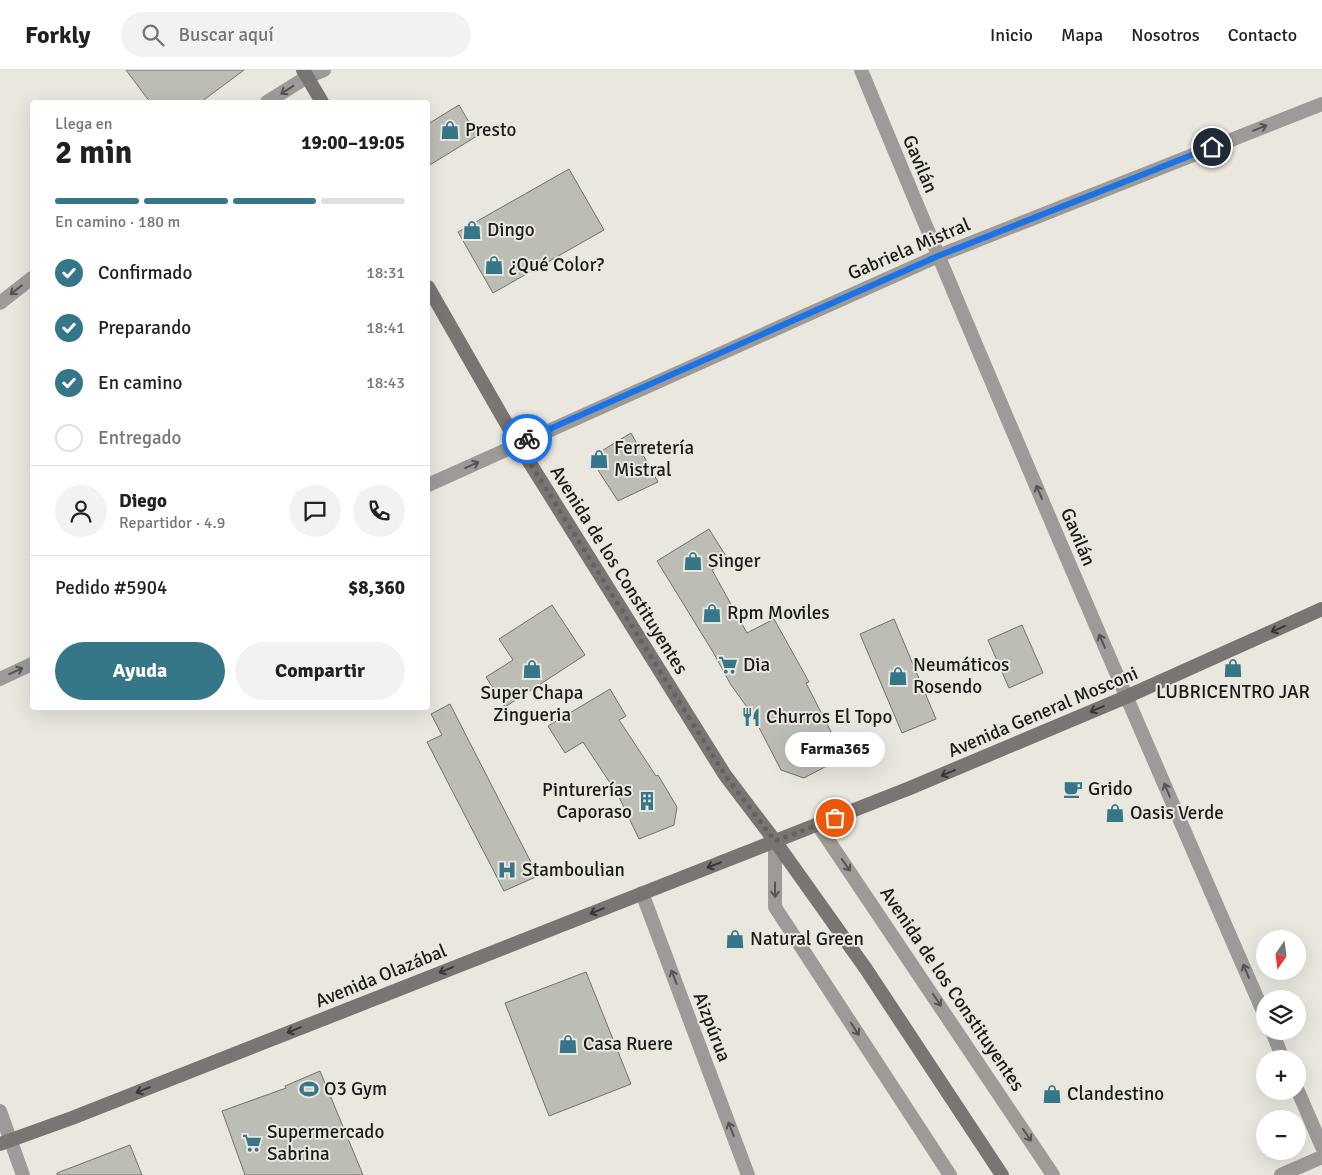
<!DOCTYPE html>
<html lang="es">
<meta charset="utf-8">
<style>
body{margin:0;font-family:Signika,sans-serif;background:#f2f2f2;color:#202124;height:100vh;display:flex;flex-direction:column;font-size:19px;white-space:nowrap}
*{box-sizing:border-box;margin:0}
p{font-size:16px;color:#757577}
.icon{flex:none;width:28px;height:28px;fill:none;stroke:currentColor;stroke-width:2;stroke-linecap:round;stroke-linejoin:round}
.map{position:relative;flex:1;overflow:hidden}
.sheet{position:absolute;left:30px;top:30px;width:400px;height:610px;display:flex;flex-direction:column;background:#fff;border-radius:5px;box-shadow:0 5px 20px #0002}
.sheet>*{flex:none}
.needle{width:32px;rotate:194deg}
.controls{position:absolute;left:1256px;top:860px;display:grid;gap:10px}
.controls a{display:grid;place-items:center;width:50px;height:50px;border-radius:50%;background:#fff;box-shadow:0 5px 20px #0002;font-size:25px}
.pin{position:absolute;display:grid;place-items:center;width:42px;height:42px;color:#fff;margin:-21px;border:2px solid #fff;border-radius:50%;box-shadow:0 1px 5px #0007}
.courier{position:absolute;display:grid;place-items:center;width:50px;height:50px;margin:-25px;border:4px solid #1a73e8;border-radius:50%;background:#fff;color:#222;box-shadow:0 1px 6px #0007}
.bubble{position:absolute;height:35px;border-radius:18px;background:#fff;box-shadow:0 5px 20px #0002;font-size:16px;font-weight:700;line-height:35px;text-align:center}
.summary em{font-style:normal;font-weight:700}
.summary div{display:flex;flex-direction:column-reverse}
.summary{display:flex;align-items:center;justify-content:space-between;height:85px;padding:0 25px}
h1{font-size:32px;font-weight:700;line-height:38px}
.bar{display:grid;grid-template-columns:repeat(4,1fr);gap:8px 5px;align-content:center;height:60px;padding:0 25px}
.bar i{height:6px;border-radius:4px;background:#e0e0e0}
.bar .selected{background:#357789}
.bar p{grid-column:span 4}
.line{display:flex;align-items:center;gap:12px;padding:0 25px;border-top:1px solid #e0e0e0}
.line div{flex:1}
.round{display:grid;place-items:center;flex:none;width:52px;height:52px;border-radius:26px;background:#f2f2f2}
ol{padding:0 25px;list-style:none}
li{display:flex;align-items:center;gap:15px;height:55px}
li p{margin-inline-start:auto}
li .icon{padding:5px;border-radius:50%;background:#357789;color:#fff;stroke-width:4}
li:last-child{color:#757577}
li i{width:28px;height:28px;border:2px solid #e0e0e0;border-radius:50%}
.button{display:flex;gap:10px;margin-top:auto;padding:10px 25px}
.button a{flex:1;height:58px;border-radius:30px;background:#357789;color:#fff;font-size:20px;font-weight:700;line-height:58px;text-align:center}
.button a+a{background:#f2f2f2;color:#202124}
header{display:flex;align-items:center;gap:30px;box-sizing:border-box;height:70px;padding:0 25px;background:#fff;border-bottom:1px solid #e0e0e0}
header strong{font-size:24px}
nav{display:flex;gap:28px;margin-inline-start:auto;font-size:18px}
.search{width:350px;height:45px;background:#f2f2f2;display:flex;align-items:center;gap:12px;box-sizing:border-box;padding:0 18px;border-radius:28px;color:#757577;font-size:19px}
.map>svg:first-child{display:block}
</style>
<header>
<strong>Forkly</strong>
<div class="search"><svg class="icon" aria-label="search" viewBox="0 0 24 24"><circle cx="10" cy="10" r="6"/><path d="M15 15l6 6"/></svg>Buscar aquí</div>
<nav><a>Inicio</a><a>Mapa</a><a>Nosotros</a><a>Contacto</a></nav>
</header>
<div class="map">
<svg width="1322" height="1105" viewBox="0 0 1322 1105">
<rect width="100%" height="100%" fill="#eae7df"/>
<!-- building -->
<path fill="#bcbeb6" stroke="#70726a" d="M126,0H244L201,32H150Z
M459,35L477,66L428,96V54Z
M569,99L604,160L493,223L458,162Z
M631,363L658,412L618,431L594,394L595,385Z
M709,459L729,491L712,500L747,563L774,549L809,612L806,613L844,687L804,708L781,700L752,644L731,615L713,582L657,491Z
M552,535L585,585L505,637L486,607L513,590L499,569Z
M894,549L936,649L902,663L860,564Z
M1022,555L1043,603L1009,618L988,570Z
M610,619L626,646L619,650L656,706L658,705L677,737L674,755L639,769L618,725L583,672L565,683L548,656Z
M450,634L538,806L504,821L427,672L442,665L431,644Z
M586,902L631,1014L549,1046L505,933Z
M320,1001L363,1105H245L222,1041L286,1018L285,1016Z
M130,1075L142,1105H57V1103Z"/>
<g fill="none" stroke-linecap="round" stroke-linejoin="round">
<!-- minor -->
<path stroke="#9d9a97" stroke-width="14" d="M861,0C992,317 1128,632 1265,946
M267,32L307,7L324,0
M0,233L32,208
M428,415L938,186L1322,34
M0,609L32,594
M818,755L1053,1105
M775,771V837L950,1105
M642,823L748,1105
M1272,961L1283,989
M1298,1021L1322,1077
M0,1041L23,1105
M1281,1105L1322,1087"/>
<!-- secondary -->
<path stroke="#797571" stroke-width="14" d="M303,0L322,32
M428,217L518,374L725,705L775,771L866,899L1002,1105
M0,1074L72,1048L910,718L1126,627L1322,539"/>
</g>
<!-- one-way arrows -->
<defs><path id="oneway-shaft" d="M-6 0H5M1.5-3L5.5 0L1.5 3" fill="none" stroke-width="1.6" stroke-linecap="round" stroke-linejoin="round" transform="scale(1.25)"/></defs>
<g stroke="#565451">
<use href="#oneway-shaft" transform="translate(287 20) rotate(147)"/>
<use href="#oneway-shaft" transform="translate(1260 58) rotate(-22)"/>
<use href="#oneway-shaft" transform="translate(16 220) rotate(142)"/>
<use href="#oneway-shaft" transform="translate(472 395) rotate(-24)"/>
<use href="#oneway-shaft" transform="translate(1039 422) rotate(-113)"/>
<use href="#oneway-shaft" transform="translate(1102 571) rotate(-113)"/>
<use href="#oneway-shaft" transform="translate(16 601) rotate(-24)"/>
<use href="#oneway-shaft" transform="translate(1167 720) rotate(-113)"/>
<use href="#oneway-shaft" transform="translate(846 795) rotate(55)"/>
<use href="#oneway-shaft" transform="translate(775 820) rotate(90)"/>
<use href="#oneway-shaft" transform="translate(1246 901) rotate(-113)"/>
<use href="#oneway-shaft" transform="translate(674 907) rotate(-111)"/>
<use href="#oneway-shaft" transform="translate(937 930) rotate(56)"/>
<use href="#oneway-shaft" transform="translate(855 959) rotate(57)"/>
<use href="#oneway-shaft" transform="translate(731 1059) rotate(-111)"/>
<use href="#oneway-shaft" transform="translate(1027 1065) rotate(56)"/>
</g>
<g stroke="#383633">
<use href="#oneway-shaft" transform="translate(1278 559) rotate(156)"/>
<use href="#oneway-shaft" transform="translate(1097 639) rotate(157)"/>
<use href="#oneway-shaft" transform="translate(948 703) rotate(157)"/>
<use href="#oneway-shaft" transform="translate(714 795) rotate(159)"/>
<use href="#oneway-shaft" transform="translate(597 841) rotate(158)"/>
<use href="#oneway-shaft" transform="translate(446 900) rotate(158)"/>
<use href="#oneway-shaft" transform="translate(294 960) rotate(158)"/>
<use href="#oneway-shaft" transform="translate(143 1020) rotate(158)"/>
</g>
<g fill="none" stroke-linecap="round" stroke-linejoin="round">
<!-- done -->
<path stroke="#64625e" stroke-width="5" stroke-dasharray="0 9" d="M527,369L518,374L725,705L775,771L835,748"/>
<!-- route -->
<path stroke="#1a73e8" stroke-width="6" d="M527,369L938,186L1212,77"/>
</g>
<!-- icons -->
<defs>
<g id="shop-bare" transform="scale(1.5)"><path d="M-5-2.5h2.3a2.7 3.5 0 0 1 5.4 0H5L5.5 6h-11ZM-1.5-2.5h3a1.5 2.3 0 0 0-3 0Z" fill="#357789" stroke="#eae7df" stroke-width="2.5" paint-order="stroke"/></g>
<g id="supermarket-bare" transform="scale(1.5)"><path d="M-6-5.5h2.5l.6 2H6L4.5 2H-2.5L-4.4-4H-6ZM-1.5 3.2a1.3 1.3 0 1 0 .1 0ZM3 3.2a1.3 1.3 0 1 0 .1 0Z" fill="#357789" stroke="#eae7df" stroke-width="2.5" paint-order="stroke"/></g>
<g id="restaurant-bare" transform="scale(1.5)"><path d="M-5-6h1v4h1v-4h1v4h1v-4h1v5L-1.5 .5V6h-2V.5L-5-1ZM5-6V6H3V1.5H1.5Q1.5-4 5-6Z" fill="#357789" stroke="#eae7df" stroke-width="2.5" paint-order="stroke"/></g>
<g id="cafe-bare" transform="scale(1.5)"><path d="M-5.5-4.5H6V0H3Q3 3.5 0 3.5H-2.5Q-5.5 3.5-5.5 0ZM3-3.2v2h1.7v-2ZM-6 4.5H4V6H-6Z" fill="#357789" stroke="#eae7df" stroke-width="2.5" paint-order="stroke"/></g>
<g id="building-bare" transform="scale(1.5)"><path d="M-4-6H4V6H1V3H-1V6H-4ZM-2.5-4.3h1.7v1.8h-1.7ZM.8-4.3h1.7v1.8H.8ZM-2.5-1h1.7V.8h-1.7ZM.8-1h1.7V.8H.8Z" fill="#357789" stroke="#eae7df" stroke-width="2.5" paint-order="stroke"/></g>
<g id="hospital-bare" transform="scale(1.5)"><path d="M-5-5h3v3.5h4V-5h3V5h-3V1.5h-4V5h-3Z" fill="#357789" stroke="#eae7df" stroke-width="2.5" paint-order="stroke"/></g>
<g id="stadium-bare" transform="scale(1.5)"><path d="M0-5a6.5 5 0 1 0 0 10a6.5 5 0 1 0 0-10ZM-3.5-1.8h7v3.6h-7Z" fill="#357789" stroke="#eae7df" stroke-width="2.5" paint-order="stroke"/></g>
</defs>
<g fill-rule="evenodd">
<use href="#shop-bare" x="450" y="60"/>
<use href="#shop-bare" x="472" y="160"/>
<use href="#shop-bare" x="494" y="195"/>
<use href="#shop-bare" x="599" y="389"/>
<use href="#shop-bare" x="693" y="491"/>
<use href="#shop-bare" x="712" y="543"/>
<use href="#supermarket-bare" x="728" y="595"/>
<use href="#shop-bare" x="1233" y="598"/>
<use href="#shop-bare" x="532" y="599"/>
<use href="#shop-bare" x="898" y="606"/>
<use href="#restaurant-bare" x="751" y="647"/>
<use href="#cafe-bare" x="1073" y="719"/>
<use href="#building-bare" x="647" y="731"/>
<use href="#shop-bare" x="1115" y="743"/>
<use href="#hospital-bare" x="507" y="800"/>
<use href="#shop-bare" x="735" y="869"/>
<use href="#shop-bare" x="568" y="974"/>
<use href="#stadium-bare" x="309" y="1019"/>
<use href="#shop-bare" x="1052" y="1024"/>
<use href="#supermarket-bare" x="252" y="1073"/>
</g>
<g text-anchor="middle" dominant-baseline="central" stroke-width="4" stroke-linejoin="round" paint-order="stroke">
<!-- poi labels -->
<g font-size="19" fill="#1c1b18" stroke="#eae7df" text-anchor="start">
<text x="465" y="60">Presto</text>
<text x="487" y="160">Dingo</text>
<text x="509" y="195">¿Qué Color?</text>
<text x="614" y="378">Ferretería<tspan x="614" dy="22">Mistral</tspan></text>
<text x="708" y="491">Singer</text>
<text x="727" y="543">Rpm Moviles</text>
<text x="743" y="595">Dia</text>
<text x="913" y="595">Neumáticos<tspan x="913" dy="22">Rosendo</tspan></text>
<text x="1233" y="622" text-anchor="middle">LUBRICENTRO JAR</text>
<text x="532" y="623" text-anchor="middle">Super Chapa<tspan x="532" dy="22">Zingueria</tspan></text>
<text x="766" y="647">Churros El Topo</text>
<text x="1088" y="719">Grido</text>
<text x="632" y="720" text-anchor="end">Pinturerías<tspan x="632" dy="22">Caporaso</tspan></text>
<text x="1130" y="743">Oasis Verde</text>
<text x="522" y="800">Stamboulian</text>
<text x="750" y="869">Natural Green</text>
<text x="583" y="974">Casa Ruere</text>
<text x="324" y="1019">O3 Gym</text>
<text x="1067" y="1024">Clandestino</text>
<text x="267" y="1062">Supermercado<tspan x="267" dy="22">Sabrina</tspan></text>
</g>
<!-- street labels -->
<g font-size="19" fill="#1c1b18" stroke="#eae7df">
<text transform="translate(920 94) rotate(67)">Gavilán</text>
<text transform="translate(909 179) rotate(-23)">Gabriela Mistral</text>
<text transform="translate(1078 467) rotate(67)">Gavilán</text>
<text transform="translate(619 500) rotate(58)">Avenida de los Constituyentes</text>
<text transform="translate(1043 642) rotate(-23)">Avenida General Mosconi</text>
<text transform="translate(381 906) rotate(-22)">Avenida Olazábal</text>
<text transform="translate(952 919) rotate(56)">Avenida de los Constituyentes</text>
<text transform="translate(712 957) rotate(69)">Aizpúrua</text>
</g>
</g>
</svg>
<div class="controls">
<a><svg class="needle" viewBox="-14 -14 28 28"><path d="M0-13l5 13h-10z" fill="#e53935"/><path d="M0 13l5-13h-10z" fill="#757577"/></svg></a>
<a><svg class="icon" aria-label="layers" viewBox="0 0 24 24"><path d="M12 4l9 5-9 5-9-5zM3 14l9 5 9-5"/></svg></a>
<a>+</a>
<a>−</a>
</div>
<div class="pin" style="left:835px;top:748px;background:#ea580c"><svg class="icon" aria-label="bag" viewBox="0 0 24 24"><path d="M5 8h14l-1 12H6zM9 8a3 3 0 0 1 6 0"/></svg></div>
<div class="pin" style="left:1212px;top:77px;background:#1f2937"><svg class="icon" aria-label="home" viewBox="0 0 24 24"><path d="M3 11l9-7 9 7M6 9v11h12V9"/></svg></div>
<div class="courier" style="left:527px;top:369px"><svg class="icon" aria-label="bike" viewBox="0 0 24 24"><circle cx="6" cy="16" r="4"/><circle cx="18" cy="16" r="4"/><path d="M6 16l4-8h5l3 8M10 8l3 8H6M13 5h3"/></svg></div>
<div class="bubble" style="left:785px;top:662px;width:100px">Farma365</div>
<section class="sheet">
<div class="summary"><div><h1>2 min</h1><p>Llega en</p></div><em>19:00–19:05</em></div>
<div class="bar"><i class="selected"></i><i class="selected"></i><i class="selected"></i><i></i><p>En camino · 180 m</p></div>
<ol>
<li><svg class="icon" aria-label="check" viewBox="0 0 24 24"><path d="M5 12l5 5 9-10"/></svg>Confirmado<p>18:31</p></li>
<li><svg class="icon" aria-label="check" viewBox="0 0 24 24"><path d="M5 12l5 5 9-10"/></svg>Preparando<p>18:41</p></li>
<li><svg class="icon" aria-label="check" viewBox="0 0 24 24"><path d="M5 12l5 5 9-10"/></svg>En camino<p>18:43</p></li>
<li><i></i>Entregado</li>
</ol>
<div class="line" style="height:90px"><a class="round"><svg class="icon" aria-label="person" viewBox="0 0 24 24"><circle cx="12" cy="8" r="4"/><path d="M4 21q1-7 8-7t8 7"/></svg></a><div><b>Diego</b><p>Repartidor · 4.9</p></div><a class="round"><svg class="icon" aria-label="chat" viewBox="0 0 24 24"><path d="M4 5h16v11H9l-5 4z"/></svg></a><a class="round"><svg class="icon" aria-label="phone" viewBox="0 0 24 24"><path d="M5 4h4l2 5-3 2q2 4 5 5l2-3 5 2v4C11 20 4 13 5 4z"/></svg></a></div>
<div class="line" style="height:65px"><div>Pedido #5904</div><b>$8,360</b></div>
<div class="button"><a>Ayuda</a><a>Compartir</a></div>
</section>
</div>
